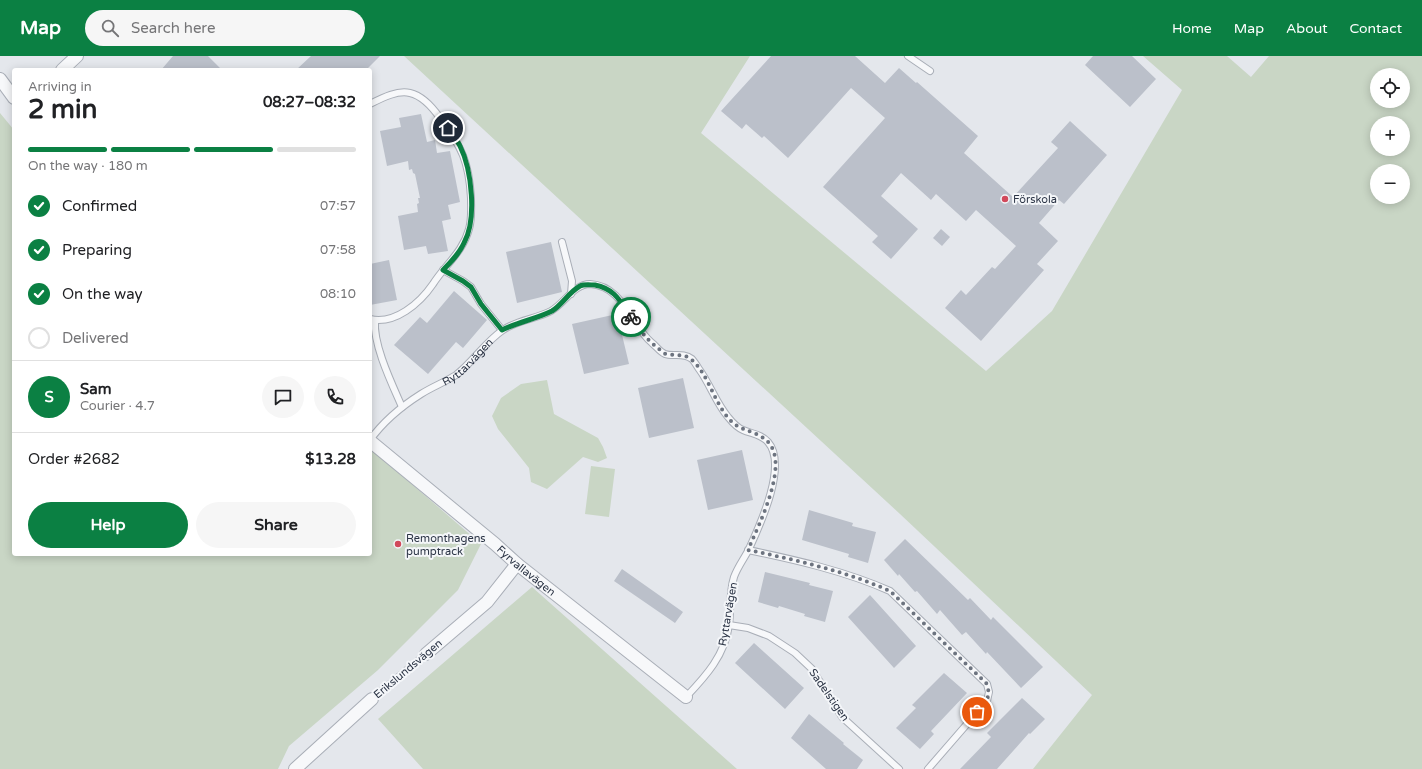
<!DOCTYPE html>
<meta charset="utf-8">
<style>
body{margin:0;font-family:"Varela Round",sans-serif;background:#f6f6f6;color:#202124;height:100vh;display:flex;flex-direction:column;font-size:15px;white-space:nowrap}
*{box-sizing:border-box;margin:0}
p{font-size:13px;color:#757577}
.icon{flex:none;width:22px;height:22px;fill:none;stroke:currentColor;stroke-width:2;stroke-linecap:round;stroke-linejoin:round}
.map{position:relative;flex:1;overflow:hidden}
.panel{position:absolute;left:12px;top:12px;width:360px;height:488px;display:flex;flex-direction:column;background:#fff;border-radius:4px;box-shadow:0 2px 10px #0003}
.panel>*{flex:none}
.tools{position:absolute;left:1370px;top:12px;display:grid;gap:8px}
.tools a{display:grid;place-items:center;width:40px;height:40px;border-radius:50%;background:#fff;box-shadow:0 2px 10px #0003;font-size:20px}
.pin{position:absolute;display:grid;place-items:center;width:34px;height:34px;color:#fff;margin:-17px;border:2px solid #fff;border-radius:50%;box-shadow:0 1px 4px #0007}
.courier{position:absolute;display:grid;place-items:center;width:40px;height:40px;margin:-20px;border:3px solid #0b8043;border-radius:50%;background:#fff;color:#222;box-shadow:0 1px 5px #0007}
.overview em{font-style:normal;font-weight:700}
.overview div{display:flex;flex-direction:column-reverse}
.overview{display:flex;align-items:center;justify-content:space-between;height:68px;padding:0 16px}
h1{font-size:26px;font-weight:700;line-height:30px}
.bar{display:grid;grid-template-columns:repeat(4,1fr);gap:6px 4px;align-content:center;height:48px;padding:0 16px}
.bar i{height:5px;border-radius:3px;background:#e0e0e0}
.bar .active{background:#0b8043}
.bar p{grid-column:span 4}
.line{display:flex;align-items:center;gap:10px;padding:0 16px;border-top:1px solid #e0e0e0}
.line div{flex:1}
.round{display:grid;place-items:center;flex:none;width:42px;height:42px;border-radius:21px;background:#f6f6f6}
ol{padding:0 16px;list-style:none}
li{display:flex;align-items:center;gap:12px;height:44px}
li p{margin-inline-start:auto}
li .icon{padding:4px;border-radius:50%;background:#0b8043;color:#fff;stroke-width:4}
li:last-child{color:#757577}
li i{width:22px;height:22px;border:2px solid #e0e0e0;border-radius:50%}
.button{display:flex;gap:8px;margin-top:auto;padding:8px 16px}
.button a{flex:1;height:46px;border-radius:24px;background:#0b8043;color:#fff;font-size:16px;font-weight:700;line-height:46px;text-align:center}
.button a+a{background:#f6f6f6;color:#202124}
header{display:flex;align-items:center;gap:24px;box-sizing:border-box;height:56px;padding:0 20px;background:#0b8043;color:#fff}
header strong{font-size:19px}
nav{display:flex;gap:22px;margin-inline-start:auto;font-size:14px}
.search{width:280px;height:36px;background:#f6f6f6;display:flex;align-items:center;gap:10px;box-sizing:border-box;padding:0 14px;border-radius:22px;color:#757577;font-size:15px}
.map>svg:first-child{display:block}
</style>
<header>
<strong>Map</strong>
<div class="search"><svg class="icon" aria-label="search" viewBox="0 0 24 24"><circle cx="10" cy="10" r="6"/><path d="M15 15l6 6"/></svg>Search here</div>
<nav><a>Home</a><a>Map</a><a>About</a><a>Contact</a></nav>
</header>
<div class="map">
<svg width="1422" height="713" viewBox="0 0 1422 713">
<rect width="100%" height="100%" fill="#e4e7ec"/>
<!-- green -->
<path fill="#c9d6c5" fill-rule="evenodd" d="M404,0H750L701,77L986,315L1052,255L1182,34L1143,0H1227L1251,21L1269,0H1422V713H1033L1092,639L900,458ZM1377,19H1403V45H1377ZM1377,67H1403V93H1377ZM1377,115H1403V141H1377Z
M0,57L14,74V498H370V392L481,488L458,534L378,614L289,690L278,713H0Z
M547,324L554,358L598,382L603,391L607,402L598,406L583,401L547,433L531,426L529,412L498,373L492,360L501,342L521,328Z
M591,410L615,413L609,461L585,458Z
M532,531L737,713H423L378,663Z"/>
<!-- building -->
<path fill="#bbc0ca" d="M173,0H208L222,14H161Z
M311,0H380L366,14H296Z
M771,0H855L885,27L899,12L916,27L917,26L978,80L964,97L1013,141L1058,92L1051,86L1070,65L1107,99L1064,148L1059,144L1039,167L1058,185L1037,208L1044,214L981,285L945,252L961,234L966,239L992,211L995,213L1016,190L976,154L966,165L936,138L931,144L901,117L881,140L918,173L891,203L872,186L878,180L823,131L885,62L851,32L788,102L764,80L762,82L746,68L742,73L721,55Z
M1093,0H1132L1156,23L1130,51L1085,9Z
M421,58L427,86L435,84L437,97L450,95L460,146L448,149L451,163L442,165L448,195L428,198L426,190L404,194L398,160L418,156L417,148L419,147L418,142H420L415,118L413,117L412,113L409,114L408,105L387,110L380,75L401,71L399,62Z
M941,173L950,181L942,190L933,182Z
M551,186L562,236L517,247L506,196Z
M389,204L397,244L370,249V208Z
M454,235L487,264L463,292L456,286L428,318L394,289L420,261L427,267Z
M617,258L629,308L584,318L572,268Z
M683,322L694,372L649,382L638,332Z
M742,394L753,444L708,454L697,404Z
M809,454L853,467L852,470L876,476L868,507L848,501L849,498L802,484Z
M905,483L968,544L970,542L991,564L993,561L1043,611L1021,632L987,596L986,598L966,576L962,579L940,554L937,558L917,535L915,536L899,518L898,520L884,504Z
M622,513L683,556L675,567L614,525Z
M765,516L810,527L809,529L833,535L825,566L804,560L805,558L779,550L778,552L758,546Z
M870,539L916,590L894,612L848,561Z
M754,587L804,632L785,653L735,607Z
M944,617L967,637L931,675L934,678L920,693L896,672L916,652L912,649Z
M1022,642L1045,663L1030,678L1029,677L997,713H960L991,681L987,677Z
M809,658L844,687L843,688L863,704L857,713H826L791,682Z"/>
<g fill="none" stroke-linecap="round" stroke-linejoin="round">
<!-- service casing -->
<g stroke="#a9aeb7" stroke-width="8">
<g id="service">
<path d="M908,0L930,15"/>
<path d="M370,48C382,42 397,34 410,37C423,40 433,52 440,62C462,91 469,106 471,142C471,152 472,163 469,173C463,196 445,209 433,228C420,247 395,269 370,263"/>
<path d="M562,186L572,225L571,238"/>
<path d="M443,214L463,225L471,231L481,248L502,274"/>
<path d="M375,265C373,289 392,328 402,351"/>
<path id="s1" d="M370,384C383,366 402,350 421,338C432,331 445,326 456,319C473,306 485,286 503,274C517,264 536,263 551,255C565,247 574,228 590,228C624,230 630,269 652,287C656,290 660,296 665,298C673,301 683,296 692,303C694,305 697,310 699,313C710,328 716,347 728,361C732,366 738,372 743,374C752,378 761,378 768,386C788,409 760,469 749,493C744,503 738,510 734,521C729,537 731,553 729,569C725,599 706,620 686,641"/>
<path d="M748,494C796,504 845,515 890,535L987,628L989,636L987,645L928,713"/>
<path d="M729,569L748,572L769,580L795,597L812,613L842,661L899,713"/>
<path d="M372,643L426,598"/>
</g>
</g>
<!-- minor casing -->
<g stroke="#a9aeb7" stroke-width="14">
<g id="minor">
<path d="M62,14L77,0"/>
<path d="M0,23L14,42"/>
<path id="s2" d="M370,385L495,488L517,508L686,641"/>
<path d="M426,598L487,546L517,508"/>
<path d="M295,713L372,643"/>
</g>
</g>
<!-- service -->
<use href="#service" stroke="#f7f8fa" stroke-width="6"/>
<!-- minor -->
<use href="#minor" stroke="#f7f8fa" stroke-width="12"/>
</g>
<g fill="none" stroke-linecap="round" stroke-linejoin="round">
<!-- done -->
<path stroke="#6c737f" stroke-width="4" stroke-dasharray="0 7.2" d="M631,261C641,275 645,282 659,293C661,294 663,297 666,298C675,300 684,297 692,304C708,318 714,346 729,363C742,377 754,373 767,385C791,407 758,470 748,494C796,504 845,515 890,535L987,628C991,642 986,646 977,656"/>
<!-- route -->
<path stroke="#0b8043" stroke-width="5" d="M448,72C452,78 457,84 460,90C472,114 477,164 464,187C459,198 451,206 443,214L463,225L471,231L481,248L502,274C518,266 536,263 552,255C562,249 569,236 580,230C584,228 590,229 595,229C615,233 620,245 631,261"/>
</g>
<!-- markers -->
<g fill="#d1495b" stroke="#f4f6f9" stroke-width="1.5">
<circle cx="1005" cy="143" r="4"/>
<circle cx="398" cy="488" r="4"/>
</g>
<g text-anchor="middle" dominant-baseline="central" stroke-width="4" stroke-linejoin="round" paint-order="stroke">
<!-- poi labels -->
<g font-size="11" fill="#2b3445" stroke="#f4f6f9" text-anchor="start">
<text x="1013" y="143">Förskola</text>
<text x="406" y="482">Remonthagens<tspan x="406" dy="13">pumptrack</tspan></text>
</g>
<!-- street labels -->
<g font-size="11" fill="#2b3445" stroke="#f4f6f9">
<text stroke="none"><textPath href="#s1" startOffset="126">Ryttarvägen</textPath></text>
<text stroke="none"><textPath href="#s2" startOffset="203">Fyrvallavägen</textPath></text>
<text transform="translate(728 558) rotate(-80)">Ryttarvägen</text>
<text transform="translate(408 613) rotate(-40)">Erikslundsvägen</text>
<text transform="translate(829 639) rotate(55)">Sadelstigen</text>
</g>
</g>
</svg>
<div class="tools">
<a><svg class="icon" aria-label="locate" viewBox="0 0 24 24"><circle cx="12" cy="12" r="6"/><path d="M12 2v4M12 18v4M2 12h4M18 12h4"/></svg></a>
<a>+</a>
<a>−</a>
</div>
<div class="pin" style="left:977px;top:656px;background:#ea580c"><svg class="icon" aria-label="bag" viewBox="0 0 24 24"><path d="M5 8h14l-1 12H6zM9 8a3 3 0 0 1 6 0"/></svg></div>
<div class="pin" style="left:448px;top:72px;background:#1f2937"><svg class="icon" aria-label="home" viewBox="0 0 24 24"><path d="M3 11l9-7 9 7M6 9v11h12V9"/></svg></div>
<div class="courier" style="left:631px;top:261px"><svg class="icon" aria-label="bike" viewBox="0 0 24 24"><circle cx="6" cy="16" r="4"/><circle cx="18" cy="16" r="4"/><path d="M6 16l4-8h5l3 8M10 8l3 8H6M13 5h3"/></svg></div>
<section class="panel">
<div class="overview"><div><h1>2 min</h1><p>Arriving in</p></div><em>08:27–08:32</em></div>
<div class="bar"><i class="active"></i><i class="active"></i><i class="active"></i><i></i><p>On the way · 180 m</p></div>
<ol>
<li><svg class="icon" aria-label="check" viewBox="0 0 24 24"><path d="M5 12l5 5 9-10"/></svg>Confirmed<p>07:57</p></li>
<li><svg class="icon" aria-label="check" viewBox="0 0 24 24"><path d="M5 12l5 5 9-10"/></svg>Preparing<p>07:58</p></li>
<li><svg class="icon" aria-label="check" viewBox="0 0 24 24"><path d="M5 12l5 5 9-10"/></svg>On the way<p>08:10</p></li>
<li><i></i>Delivered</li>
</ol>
<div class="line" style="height:72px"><b class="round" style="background:#0b8043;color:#fff">S</b><div><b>Sam</b><p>Courier · 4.7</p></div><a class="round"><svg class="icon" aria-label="chat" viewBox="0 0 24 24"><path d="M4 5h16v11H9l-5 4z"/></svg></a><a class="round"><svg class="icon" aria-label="phone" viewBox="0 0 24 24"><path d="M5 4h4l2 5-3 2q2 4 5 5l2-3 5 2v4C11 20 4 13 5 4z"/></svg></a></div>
<div class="line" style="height:52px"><div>Order #2682</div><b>$13.28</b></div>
<div class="button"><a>Help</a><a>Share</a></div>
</section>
</div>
